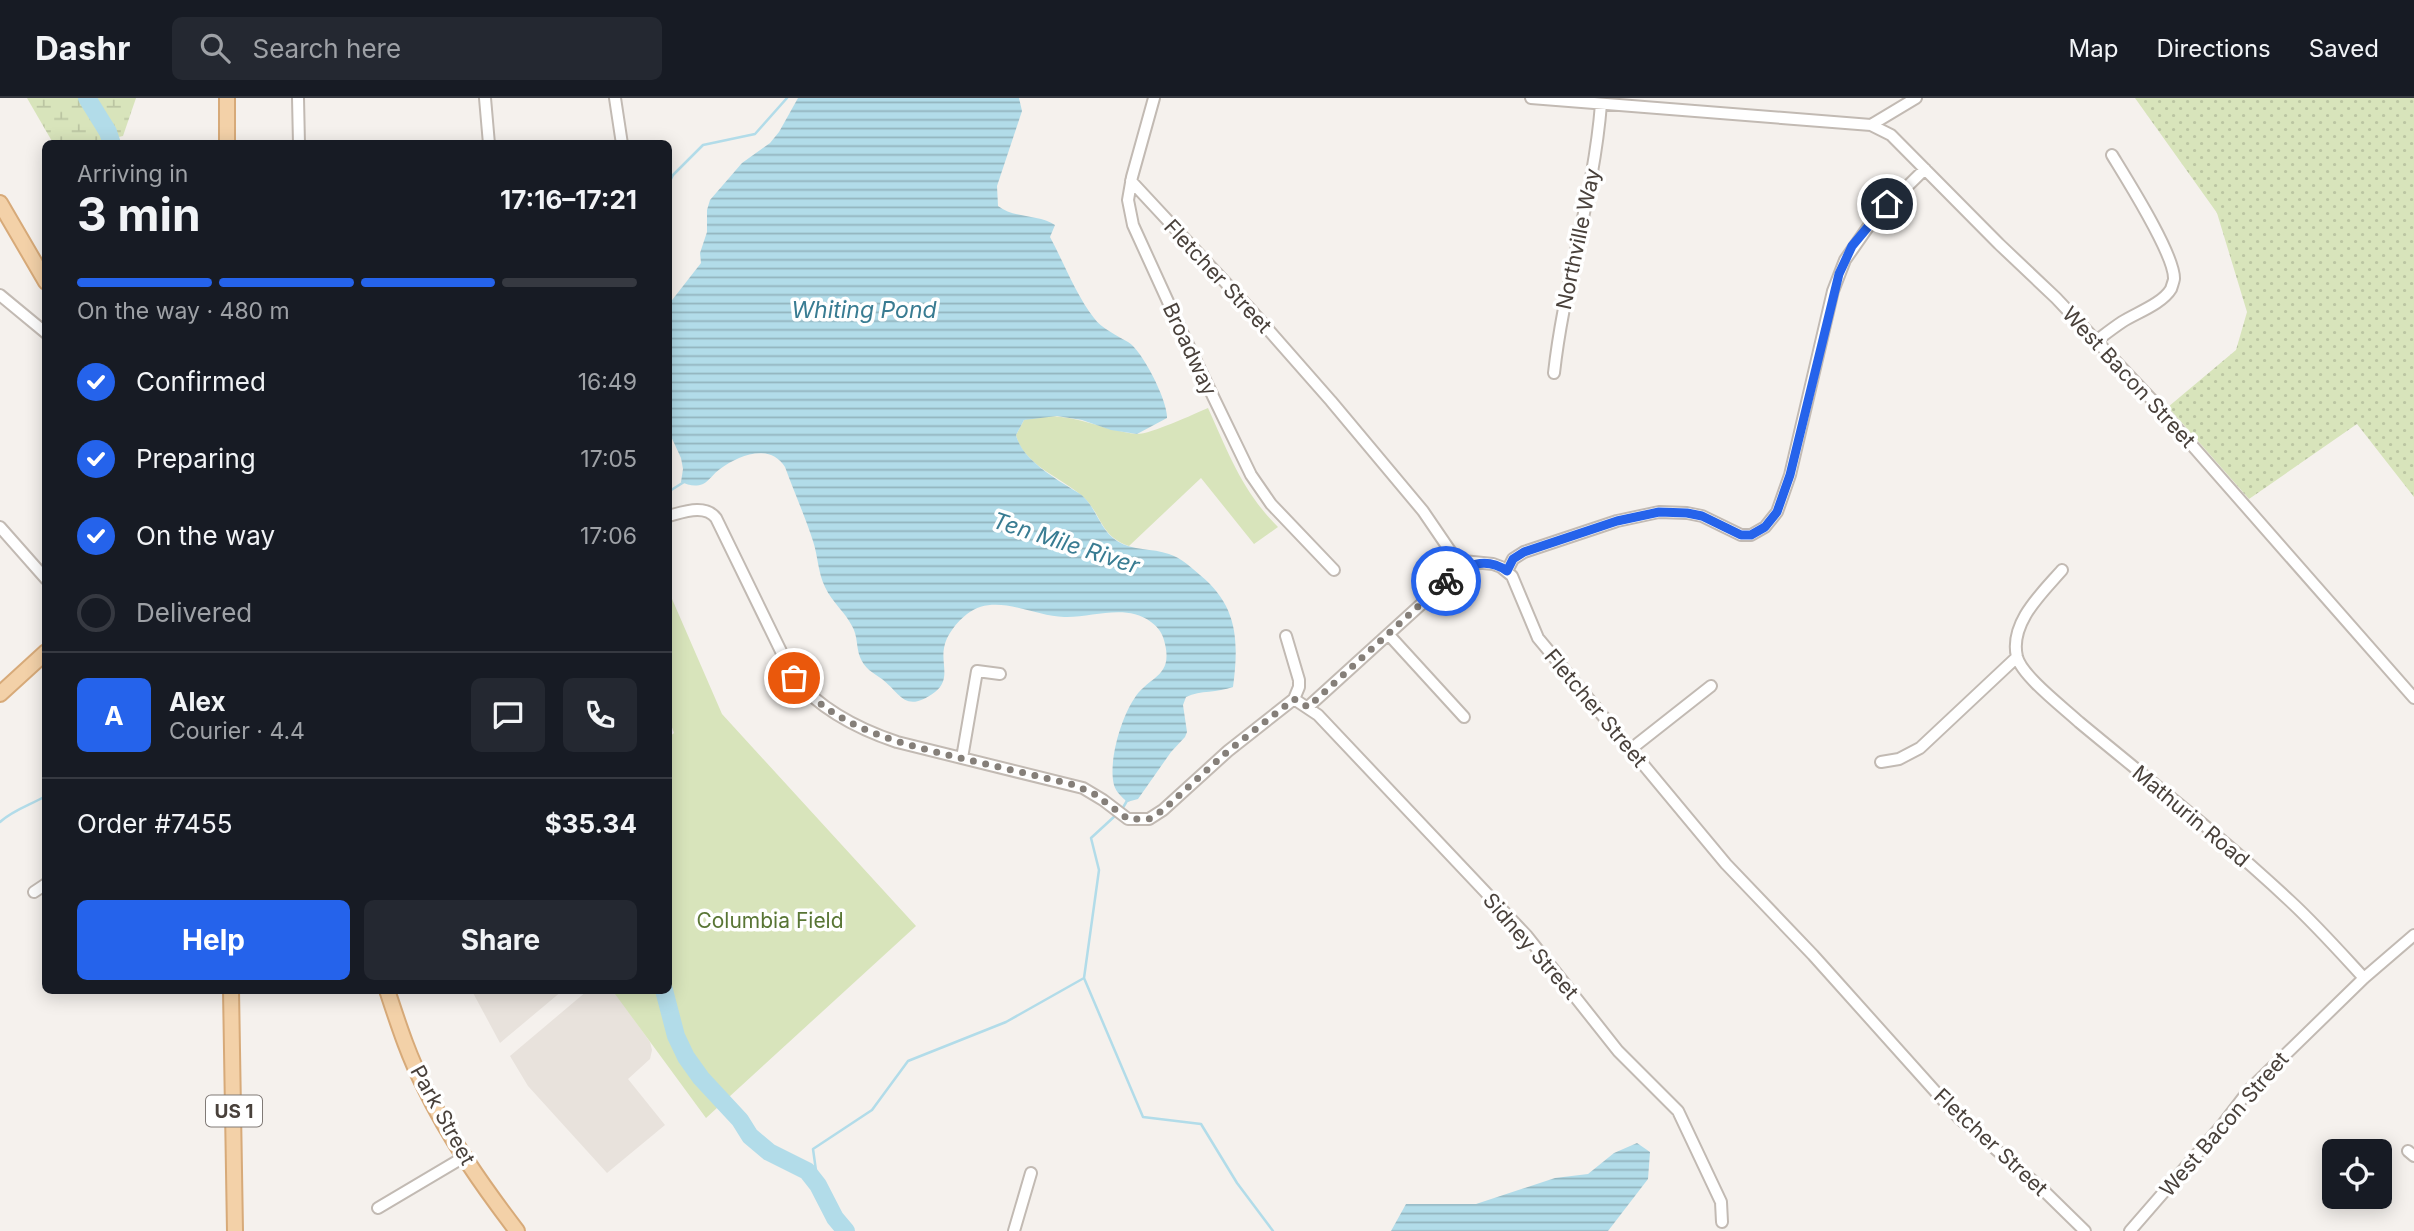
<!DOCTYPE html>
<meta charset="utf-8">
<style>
body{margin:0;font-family:Inter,sans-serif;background:#242831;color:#f1f3f6;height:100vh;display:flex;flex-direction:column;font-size:26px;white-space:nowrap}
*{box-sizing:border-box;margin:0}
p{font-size:23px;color:#9ea1a6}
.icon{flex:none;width:38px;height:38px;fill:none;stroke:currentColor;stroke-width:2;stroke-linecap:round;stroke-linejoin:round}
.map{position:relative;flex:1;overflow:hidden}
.drawer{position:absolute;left:42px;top:42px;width:630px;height:854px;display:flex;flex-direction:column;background:#171b24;border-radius:10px;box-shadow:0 4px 18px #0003}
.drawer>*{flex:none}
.tools{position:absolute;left:2322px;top:1041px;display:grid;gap:14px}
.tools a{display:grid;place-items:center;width:70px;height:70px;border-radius:10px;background:#171b24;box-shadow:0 4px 18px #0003;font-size:35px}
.pin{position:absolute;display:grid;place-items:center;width:60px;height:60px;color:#fff;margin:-30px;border:4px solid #fff;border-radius:50%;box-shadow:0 2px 7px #0007}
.courier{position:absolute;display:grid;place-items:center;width:70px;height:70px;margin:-35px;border:5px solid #2563eb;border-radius:50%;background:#fff;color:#222;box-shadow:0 2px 9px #0007}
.summary em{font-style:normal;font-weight:700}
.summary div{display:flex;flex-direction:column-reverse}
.summary{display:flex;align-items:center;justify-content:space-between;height:119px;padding:0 35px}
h1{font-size:46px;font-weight:700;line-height:52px}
.bar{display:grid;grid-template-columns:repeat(4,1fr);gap:10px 7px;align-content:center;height:84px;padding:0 35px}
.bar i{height:9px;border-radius:5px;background:#363941}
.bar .selected{background:#2563eb}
.bar p{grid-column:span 4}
.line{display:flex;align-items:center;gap:18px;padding:0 35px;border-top:2px solid #363941}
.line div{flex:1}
.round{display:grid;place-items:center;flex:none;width:74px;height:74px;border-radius:10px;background:#242831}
ol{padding:0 35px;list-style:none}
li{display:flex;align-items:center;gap:21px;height:77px}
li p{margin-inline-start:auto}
li .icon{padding:7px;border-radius:50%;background:#2563eb;color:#fff;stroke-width:4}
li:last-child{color:#9ea1a6}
li i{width:38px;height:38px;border:4px solid #363941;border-radius:50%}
.button{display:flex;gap:14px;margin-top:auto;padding:14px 35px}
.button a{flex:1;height:80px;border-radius:10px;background:#2563eb;color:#fff;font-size:28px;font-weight:700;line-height:80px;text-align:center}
.button a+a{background:#242831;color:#f1f3f6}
header{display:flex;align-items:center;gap:42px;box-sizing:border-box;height:98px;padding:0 35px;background:#171b24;border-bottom:2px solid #363941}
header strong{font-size:33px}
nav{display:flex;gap:38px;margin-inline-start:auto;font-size:24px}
.search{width:490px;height:63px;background:#242831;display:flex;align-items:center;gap:18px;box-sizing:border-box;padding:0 24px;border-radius:10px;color:#9ea1a6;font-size:26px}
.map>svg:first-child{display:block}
</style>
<header>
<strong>Dashr</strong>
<div class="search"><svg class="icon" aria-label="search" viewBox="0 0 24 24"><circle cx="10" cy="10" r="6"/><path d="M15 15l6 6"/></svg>Search here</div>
<nav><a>Map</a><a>Directions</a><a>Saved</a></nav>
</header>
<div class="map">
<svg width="2414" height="1133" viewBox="0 0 2414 1133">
<defs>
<pattern id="grass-dots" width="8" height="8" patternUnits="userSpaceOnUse" patternTransform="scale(1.75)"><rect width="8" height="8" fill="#d8e4bb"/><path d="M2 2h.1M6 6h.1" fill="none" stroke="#bbc5a2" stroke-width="1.8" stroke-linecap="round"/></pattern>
<pattern id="wetland-marsh" width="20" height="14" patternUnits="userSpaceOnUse" patternTransform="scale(1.75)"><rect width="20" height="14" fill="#d8e4bb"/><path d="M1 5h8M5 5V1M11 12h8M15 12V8" fill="none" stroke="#bbc5a2"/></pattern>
<pattern id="water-rules" width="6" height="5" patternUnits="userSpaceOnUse" patternTransform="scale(1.75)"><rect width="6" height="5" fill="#b2dce9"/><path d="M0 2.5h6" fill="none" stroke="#93b4be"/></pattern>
</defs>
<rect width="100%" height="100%" fill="#f5f1ed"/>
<!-- residential -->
<path fill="#e8e2dc" d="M472,893H562L500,945Z
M587,893H614L650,944L652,952L650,961L628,981L665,1027L607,1075L528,988L510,958Z"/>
<!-- grass -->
<path fill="url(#grass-dots)" d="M2135,0H2414V399L2357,326L2249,401L2168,309L2236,252L2247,214L2217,115Z"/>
<!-- wetland -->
<path fill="url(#wetland-marsh)" d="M27,0H136L123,38L93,45H53Z"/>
<!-- park -->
<path fill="#d8e4bb" d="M1208,310C1229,356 1242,393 1278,429L1254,446L1201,380L1129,448C1099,438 1102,415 1082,398C1061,379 1023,367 1016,337L1024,322C1062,309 1099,332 1136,336C1149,337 1194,316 1208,310Z
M669,494L722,616L916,828L706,1020L615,896L617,893L668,892V640L674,635L668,618Z"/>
<!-- water -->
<path fill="url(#water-rules)" d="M798,0H1019L1022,13L997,88L998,108C1015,121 1038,116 1055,127L1050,139C1064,165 1076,197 1094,220C1101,230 1118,238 1128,244C1143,253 1168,304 1167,320L1137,336L1111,332L1082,322L1057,318L1024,322L1016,337C1022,362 1056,381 1077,394C1096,405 1098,431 1117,443C1133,453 1152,450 1169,456C1181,460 1191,469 1200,477C1238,508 1239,543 1233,589C1217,595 1201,592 1186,599L1183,607L1187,634L1185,639L1171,654L1138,701L1127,704C1122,699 1116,694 1114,687C1108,664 1121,620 1134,601C1148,578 1173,580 1165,546C1163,536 1159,530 1151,524C1125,505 1093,520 1064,519C1033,518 995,494 967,516C957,524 946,537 944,550C941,566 951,582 935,594C905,616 901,596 882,581C873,575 864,570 860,559C856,549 858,538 852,528C845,514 832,504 825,489C818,475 818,458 813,443C805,418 794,394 785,369C770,345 739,357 720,371C714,375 709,383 703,386C695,389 688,387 681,384L683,371L681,360L669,334V206L701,165L700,155L707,134V112L710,102L742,65L770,45L779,34Z
M1637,1045L1650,1054L1648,1081L1608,1133H1391L1406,1106H1476L1555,1080L1588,1076L1614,1055Z"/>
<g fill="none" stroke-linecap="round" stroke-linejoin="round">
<!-- stream -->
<path stroke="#b2dce9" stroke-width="2.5" d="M668,87L673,77L703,47L755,36L787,0
M668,394L684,384
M1121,713L1128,701
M1116,717L1091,740L1099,772L1084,880L1143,1019L1201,1026L1237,1085L1273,1133
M0,724C13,712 30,707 46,698
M818,1087L813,1051L872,1012L908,963L1006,924L1084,880"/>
<!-- river -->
<path stroke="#b2dce9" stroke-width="18" d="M87,0L108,34L112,46
M664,892L676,938L686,959L701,980L740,1022L750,1038L769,1054L807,1073L818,1087L835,1120L846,1133"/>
<!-- minor casing -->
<g stroke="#c2bab3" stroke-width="14">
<path id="minor" d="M298,0L299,46
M485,0L489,46
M615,0L622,46
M1154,0L1132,79L1128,102L1133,127L1180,230L1251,377L1271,406L1334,472
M1531,0L1871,27L1891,37L1999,146L2056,200L2154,304L2414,600
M1871,27L1916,0
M1131,83L1251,212L1331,303L1423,413L1453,457L1463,463L1493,466L1501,469L1512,478L1538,540L1726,766L1813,857L1960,1021L2039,1088L2085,1133
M0,197L46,235
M2096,243C2104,237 2113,230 2122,224C2136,215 2162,206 2171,191C2171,191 2174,182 2174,181C2175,157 2126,80 2112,57
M1554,275C1564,184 1594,97 1601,6
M668,418C684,414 705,406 716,420L794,580C821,612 858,631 897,644L1083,690L1103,702L1128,721H1149L1163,712L1228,653L1294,601L1299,589V582L1286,538
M0,429L46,481
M2062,472C2042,495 2009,525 2017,559C2022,578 2064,610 2079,624C2150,683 2223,740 2290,803C2316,827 2340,854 2364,880
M1507,473L1513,461L1524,454L1617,423L1659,414L1687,415L1702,418L1741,437H1751L1765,429L1777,414L1790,377L1833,193L1845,162L1873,122L1925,71
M1389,537L1464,619
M1294,601L1318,617L1527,838L1618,953L1678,1013L1721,1104L1722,1124
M1308,609L1449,481L1475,465
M1631,651L1711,588
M962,660L977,573L1000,576
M1881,664L1899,661L1920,650L2017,559
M34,794L46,786
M2408,1053L2414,1058
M378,1110L464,1059
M1014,1133L1031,1075
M2130,1133L2223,1026L2249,992L2364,880L2414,837"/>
</g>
<!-- major casing -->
<g stroke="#d7aa79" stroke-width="18">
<path id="major" d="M227,46V0
M0,105L46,184
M0,596L46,554
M231,892L235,1133
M387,892C398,925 408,957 424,988C449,1040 482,1087 517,1133"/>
</g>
<!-- minor -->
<use href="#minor" stroke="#fff" stroke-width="10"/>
<!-- major -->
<use href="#major" stroke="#f3d1a8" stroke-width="14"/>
</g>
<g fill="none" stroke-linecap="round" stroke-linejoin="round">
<!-- done -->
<path stroke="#857f79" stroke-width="7" stroke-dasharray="0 12.6" d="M794,580C835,630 896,644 956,659C994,668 1033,677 1071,686L1093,695L1128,721H1149L1163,712L1228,653L1294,601L1308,609L1446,483"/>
<!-- route -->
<path stroke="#2563eb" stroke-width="9" d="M1446,483C1465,467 1485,458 1507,473L1513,461L1524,454L1617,423L1659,414L1687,415L1702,418L1741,437H1751L1765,429L1777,414L1790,377L1839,176L1852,148L1887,106"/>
</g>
<g text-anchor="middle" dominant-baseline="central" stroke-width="7" stroke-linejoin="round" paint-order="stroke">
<!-- shield labels -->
<rect fill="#fff" stroke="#807a76" stroke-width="2" x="206" y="997.5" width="56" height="31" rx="5"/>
<g font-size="19" font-weight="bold" fill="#49413b">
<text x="234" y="1013">US 1</text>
</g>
<!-- street labels -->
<g font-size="21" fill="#49413b" stroke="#fff">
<text transform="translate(1578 141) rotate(-78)">Northville Way</text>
<text transform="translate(1218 178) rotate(47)">Fletcher Street</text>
<text transform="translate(1190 251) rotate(65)">Broadway</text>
<text transform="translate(2129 279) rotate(47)">West Bacon Street</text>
<text transform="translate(1596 610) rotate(50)">Fletcher Street</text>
<text transform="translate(2191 718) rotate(40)">Mathurin Road</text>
<text transform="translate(1531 848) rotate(49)">Sidney Street</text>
<text transform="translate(443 1017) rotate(61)">Park Street</text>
<text transform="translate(2224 1026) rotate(-49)">West Bacon Street</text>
<text transform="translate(1991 1044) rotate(43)">Fletcher Street</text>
</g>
<!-- park labels -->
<g font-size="21" fill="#587534" stroke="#fff">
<text x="770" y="822">Columbia Field</text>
</g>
<!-- water labels -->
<g font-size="23" font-style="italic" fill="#397c92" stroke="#fff">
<text x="864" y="212">Whiting Pond</text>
<text transform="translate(1066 445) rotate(18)">Ten Mile River</text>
</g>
</g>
</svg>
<div class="tools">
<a><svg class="icon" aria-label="locate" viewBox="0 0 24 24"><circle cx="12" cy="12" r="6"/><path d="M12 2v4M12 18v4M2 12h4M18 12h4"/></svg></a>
</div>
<div class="pin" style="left:794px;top:580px;background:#ea580c"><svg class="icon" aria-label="bag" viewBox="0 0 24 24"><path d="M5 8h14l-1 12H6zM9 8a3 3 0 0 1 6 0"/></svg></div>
<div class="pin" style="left:1887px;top:106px;background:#1f2937"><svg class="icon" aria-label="home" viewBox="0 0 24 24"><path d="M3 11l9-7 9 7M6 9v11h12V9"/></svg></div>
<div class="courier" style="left:1446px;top:483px"><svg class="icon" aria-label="bike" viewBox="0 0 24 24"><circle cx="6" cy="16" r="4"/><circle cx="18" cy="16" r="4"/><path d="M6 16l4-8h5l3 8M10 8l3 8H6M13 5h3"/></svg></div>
<section class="drawer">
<div class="summary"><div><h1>3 min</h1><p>Arriving in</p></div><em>17:16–17:21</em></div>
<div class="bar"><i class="selected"></i><i class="selected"></i><i class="selected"></i><i></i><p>On the way · 480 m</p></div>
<ol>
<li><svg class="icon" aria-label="check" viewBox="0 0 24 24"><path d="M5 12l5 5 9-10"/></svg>Confirmed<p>16:49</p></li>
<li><svg class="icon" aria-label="check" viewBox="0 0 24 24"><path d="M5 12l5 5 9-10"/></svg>Preparing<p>17:05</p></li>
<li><svg class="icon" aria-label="check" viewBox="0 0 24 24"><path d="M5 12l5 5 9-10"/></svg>On the way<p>17:06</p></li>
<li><i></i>Delivered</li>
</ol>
<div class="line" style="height:126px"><b class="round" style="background:#2563eb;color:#fff">A</b><div><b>Alex</b><p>Courier · 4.4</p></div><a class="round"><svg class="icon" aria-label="chat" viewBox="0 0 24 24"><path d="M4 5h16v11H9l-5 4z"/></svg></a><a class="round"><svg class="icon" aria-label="phone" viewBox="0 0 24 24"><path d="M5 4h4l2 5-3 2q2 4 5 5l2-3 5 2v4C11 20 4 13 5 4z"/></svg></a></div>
<div class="line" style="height:91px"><div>Order #7455</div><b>$35.34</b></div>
<div class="button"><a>Help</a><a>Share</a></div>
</section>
</div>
